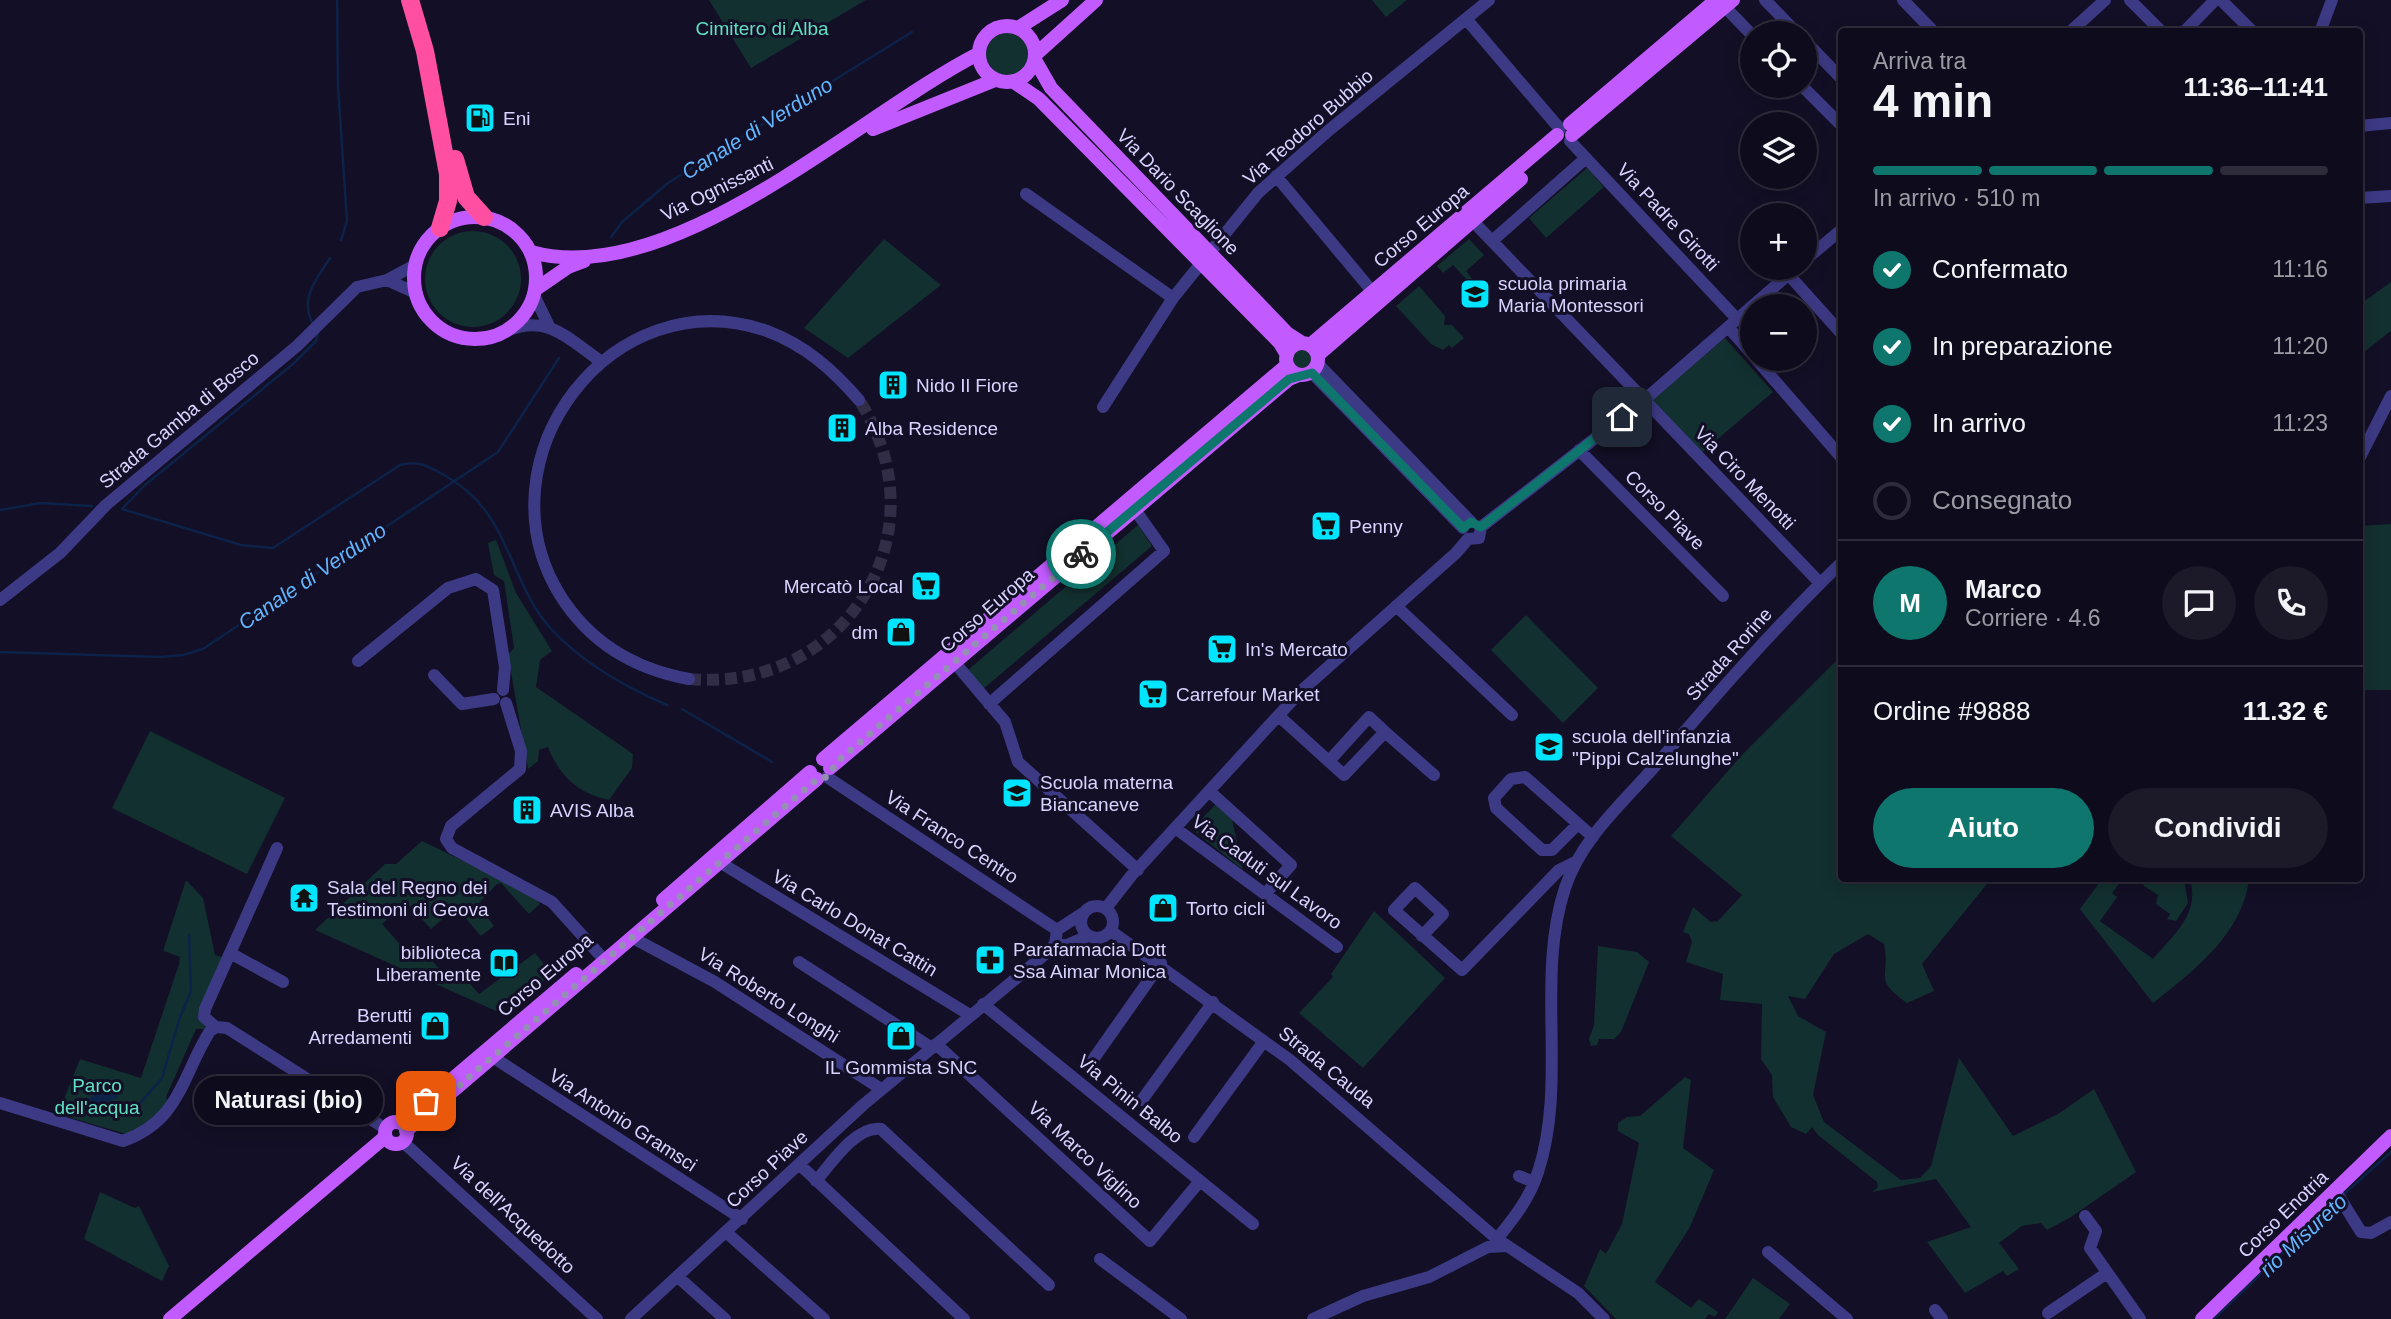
<!DOCTYPE html>
<html lang="it">
<meta charset="utf-8">
<style>
body{margin:0;font-family:Helvetica,sans-serif;background:#1c1929;color:#f1f3f6;height:100vh;display:flex;flex-direction:column;font-size:26px;white-space:nowrap}
*{box-sizing:border-box;margin:0}
p{font-size:23px;color:#9b9ba3}
.icon{flex:none;width:38px;height:38px;fill:none;stroke:currentColor;stroke-width:2;stroke-linecap:round;stroke-linejoin:round}
.map{position:relative;flex:1;overflow:hidden}
.drawer{position:absolute;left:1838px;top:28px;width:525px;height:854px;display:flex;flex-direction:column;background:#0e0b1c;border-radius:7px;box-shadow:0 4px 18px #0003,0 0 0 2px #2e2b3b}
.drawer>*{flex:none}
.buttons{position:absolute;left:1740px;top:21px;display:grid;gap:14px}
.buttons a{display:grid;place-items:center;width:77px;height:77px;border-radius:50%;background:#0e0b1c;box-shadow:0 4px 18px #0003,0 0 0 2px #2e2b3b;font-size:35px}
.pin{position:absolute;display:grid;place-items:center;width:60px;height:60px;color:#fff;margin:-30px;border-radius:14px;box-shadow:0 4px 10px #0006}
.courier{position:absolute;display:grid;place-items:center;width:70px;height:70px;margin:-35px;border:5px solid #0f766e;border-radius:50%;background:#fff;color:#222;box-shadow:0 2px 9px #0007}
.bubble{position:absolute;height:49px;border-radius:24px;background:#0e0b1c;box-shadow:0 4px 18px #0003,0 0 0 2px #2e2b3b;font-size:23px;font-weight:700;line-height:49px;text-align:center}
.headline em{font-style:normal;font-weight:700}
.headline div{display:flex;flex-direction:column-reverse}
.headline{display:flex;align-items:center;justify-content:space-between;height:119px;padding:0 35px}
h1{font-size:46px;font-weight:700;line-height:52px}
.bar{display:grid;grid-template-columns:repeat(4,1fr);gap:10px 7px;align-content:center;height:84px;padding:0 35px}
.bar i{height:9px;border-radius:5px;background:#2e2b3b}
.bar .on{background:#0f766e}
.bar p{grid-column:span 4}
.line{display:flex;align-items:center;gap:18px;padding:0 35px;border-top:2px solid #2e2b3b}
.line div{flex:1}
.round{display:grid;place-items:center;flex:none;width:74px;height:74px;border-radius:37px;background:#1c1929}
ol{padding:0 35px;list-style:none}
li{display:flex;align-items:center;gap:21px;height:77px}
li p{margin-inline-start:auto}
li .icon{padding:7px;border-radius:50%;background:#0f766e;color:#fff;stroke-width:4}
li:last-child{color:#9b9ba3}
li i{width:38px;height:38px;border:4px solid #2e2b3b;border-radius:50%}
.primary-button{display:flex;gap:14px;margin-top:auto;padding:14px 35px}
.primary-button a{flex:1;height:80px;border-radius:42px;background:#0f766e;color:#fff;font-size:28px;font-weight:700;line-height:80px;text-align:center}
.primary-button a+a{background:#1c1929;color:#f1f3f6}
.map>svg:first-child{display:block}
</style>
<div class="map">
<svg width="2391" height="1319" viewBox="0 0 2391 1319">
<rect width="100%" height="100%" fill="#130f26"/>
<!-- green -->
<path fill="#12302f" d="M709,0H866L751,68Z
M1372,0H1407L1386,17Z
M986 54a21 21 0 1 1 42 0a21 21 0 1 1-42 0Z
M1587,168L1604,187L1546,238L1529,218Z
M425 279a48 48 0 1 1 96 0a48 48 0 1 1-96 0Z
M884,239L941,285L848,358L804,328Z
M1469,239L1484,255L1466,271L1473,280L1470,283L1453,265L1443,273L1437,266Z
M2391,282V331L2359,356V305Z
M1419,286L1445,316L1444,325H1452L1464,338L1452,348L1449,345L1443,350L1431,344L1396,306Z
M1725,338L1773,392L1700,454L1650,402Z
M1293 359a9 9 0 1 1 18 0a9 9 0 1 1-18 0Z
M2391,524V690H2359V588L2365,587L2359,526Z
M1138,525L1152,546L983,689L968,670Z
M496,540L516,593L552,651L540,660L536,687L633,754L632,768L609,800C579,794 559,776 548,747L539,750L538,761L528,769L508,655L514,648L504,581L494,575L488,543Z
M1526,615L1598,688L1563,723L1491,650Z
M1841,656V878L1991,879L1922,964L1934,991L1907,1003C1872,978 1891,978 1884,944L1868,934L1834,954L1805,999L1788,996L1798,1016L1826,1032L1813,1095L1824,1122L1901,1180L1920,1178L1931,1166L1959,1058L2013,1136L2058,1114L2094,1089L2136,1172L2071,1217L2047,1230L2041,1223L2022,1226L1999,1243L2019,1269L2007,1276L2003,1271L1965,1293L1927,1242L1971,1227L1936,1179L1872,1192L1878,1187L1877,1182L1818,1135L1812,1127L1806,1134L1791,1127L1773,1097L1772,1075L1761,1059L1762,1004L1720,1000L1723,974L1686,962L1692,942L1689,934L1683,932L1693,907L1711,922L1718,921L1742,895L1671,836L1741,756Z
M150,731L285,798L247,874L112,808Z
M1215,805L1232,819L1243,870L1192,829Z
M422,841L533,895L540,904L529,914L501,883L497,884L478,904L494,926L481,936L456,907L431,929L406,902L382,924L414,960L424,952L446,976L456,968L479,994L535,953L552,974L530,992L525,986L496,1011L315,930L385,864H396Z
M2102,879L2122,880L2112,893L2117,897L2100,921L2153,959C2174,934 2200,914 2190,879H2249C2243,933 2194,971 2153,1003L2080,909Z
M2141,879H2184L2188,903L2176,921L2167,919L2170,914L2156,904L2158,895L2144,886Z
M186,880L203,898L215,955L222,957L207,1023L204,1029H196L166,1097L169,1103L161,1117L126,1134L58,1114L80,1059L141,1078L179,964L180,957L164,951V948Z
M1374,911L1445,978L1363,1068L1299,1013L1333,977L1331,974Z
M1598,946L1637,952L1649,962L1621,1032L1614,1039H1599L1597,1045L1591,1046L1589,1039L1594,1025Z
M1685,1077L1691,1080L1683,1148L1714,1170L1690,1227L1655,1282L1691,1308L1699,1299L1718,1312L1715,1317L1709,1314L1705,1319H1616L1584,1286L1600,1249L1606,1254L1622,1224L1639,1143L1618,1131V1123L1627,1117L1640,1116Z
M100,1192L135,1208L139,1206L169,1266L162,1281L84,1239Z
M1753,1278L1790,1304L1779,1319H1725Z"/>
<!-- water -->
<path fill="#0c2248" d="M100,1091L115,1093L118,1098L89,1107L90,1098Z"/>
<g fill="none" stroke-linecap="round" stroke-linejoin="round">
<!-- stream -->
<path stroke="#0c2248" stroke-width="2.5" d="M337,0L338,85L347,221L341,240
M611,237L622,222L668,183L912,32
M313,324C299,298 316,280 330,258
M318,333L316,341L294,363L144,486L122,509L241,545L273,548L400,465C419,460 428,466 444,475C512,512 507,581 552,630C584,664 625,687 667,705
M0,510L41,503L92,506
M0,652L160,657L183,655L203,649L498,452L559,358
M682,709L772,762
M104,1103L113,1110L135,1109L162,1078L179,1020L191,991L189,935
M2343,1195L2391,1152
M2214,1319L2338,1200"/>
<!-- minor-tunnel -->
<path stroke="#312d47" stroke-width="12" stroke-dasharray="12 6" stroke-linecap="butt" d="M689,679C845,693 945,533 859,400"/>
<!-- minor -->
<path stroke="#3d3a85" stroke-width="12" d="M1765,0L1797,33
M1903,0L1934,32
M2130,0L2162,32
M2221,0L2253,32
M1725,7L1752,35
M1467,20L1560,129
M2070,32L2105,0
M2184,32L2215,0
M2320,32L2332,0
M1804,40L1841,78
M1802,86L1841,125
M2359,126L2391,123
M1570,141L1737,319
M1276,176L1372,291
M1026,194L1173,298
M2359,198L2391,196
M1466,214L1820,583
M1492,241L1586,158
M1804,261L1841,230
M1788,274L1841,333
M387,280L415,265
M534,295L549,326
M1728,327L1752,354
M507,331C548,313 569,340 602,362
M1756,359L1841,457
M1318,364L1471,522
M1312,373L1463,528
M1103,407L1173,298L1258,193L1328,131L1489,0
M1579,450L1723,596
M2359,459L2391,396
M0,600L60,553L106,505L297,346L357,287L387,280L416,293
M1396,606L1512,715
M358,661L448,588L476,579L493,590L505,667L503,690
M955,663L1005,722L1018,762L1138,870
M434,675L462,704L494,699
M689,679C634,669 590,643 560,595C476,459 612,277 767,331C805,345 833,370 859,400
M506,703L521,751L520,769L451,826L446,839L452,848L552,902L599,954
M989,704L1164,551L1138,514
M1279,716L1281,718L1344,775L1385,732L1369,717L1329,761
M1385,732L1434,775
M827,777L1057,930
M1209,791L1291,865L1266,893
M1577,825L1552,850H1542L1496,808L1494,798L1511,779L1525,777L1593,837
M1175,828L1337,947
M721,863L970,1015
M1081 922a16 16 0 1 1 32 0a16 16 0 1 1-32 0Z
M1106,908L1131,876L1300,692L1456,553L1468,539L1479,538L1481,527L1643,401L1796,268
M1111,931L1290,1060L1497,1239L1578,1293L1604,1319
M1422,936L1443,914L1415,888L1394,910L1462,970L1559,870L1577,861
M633,938L715,982L881,1089
M1055,944L1067,945L1088,936
M230,953L283,982
M799,962L932,1048
M983,1004L1253,1224
M216,1027L204,1017L205,1009L277,848
M936,1044L1150,1241L1200,1181
M485,1052L742,1219
M1092,1061L1161,963
M1142,1100L1213,1002
M0,1103L123,1141C181,1120 181,1077 210,1031L216,1027L227,1028L386,1129
M1194,1137L1264,1041
M403,1142L597,1319
M800,1165L964,1319
M1519,1176L1534,1182
M816,1181C830,1165 856,1125 881,1129L1049,1285
M2335,1190L2361,1232L2371,1233L2391,1222
M2085,1216L2096,1231L2090,1248L2140,1319
M727,1233L824,1319
M1497,1239C1514,1218 1530,1198 1538,1172C1568,1081 1535,979 1565,888C1581,839 1622,804 1655,766C1715,696 1775,627 1841,563
M1768,1252L1847,1319
M1100,1259L1181,1319
M678,1277L725,1319
M1935,1310L1942,1319
M2048,1313L2107,1273
M631,1319L863,1105L1043,956L1055,944L1057,930L1083,913
M1313,1319L1363,1296L1429,1277L1488,1247L1507,1246"/>
<!-- major -->
<path stroke="#c25bff" stroke-width="14" d="M979 54a28 28 0 1 1 56 0a28 28 0 1 1-56 0Z
M1018,28L1062,0
M1035,55L1096,0
M1035,60L1051,88L1288,334L1302,343
M1014,82L1039,99L1280,343L1287,355
M1570,124L1716,0
M873,129L995,80
M1572,135L1733,0
M414 278a61 61 0 1 1 122 0a61 61 0 1 1-122 0Z
M531,252C672,291 860,114 978,54
M536,289L568,267L584,261
M1286 359a16 16 0 1 1 32 0a16 16 0 1 1-32 0Z
M1310,345L1557,135
M1318,355L1521,179
M823,759L1287,365
M830,768L1289,379L1299,375
M663,900L810,772
M423,1104L576,974
M385 1133a11 11 0 1 1 22 0a11 11 0 1 1-22 0Z
M406,1131L817,779
M170,1319L385,1137
M2202,1319L2391,1136"/>
<!-- highway -->
<path stroke="#ff4fa3" stroke-width="18" d="M410,0L425,51L448,174V201L440,228
M455,159L466,197L484,217"/>
</g>
<g fill="none" stroke-linecap="round" stroke-linejoin="round">
<!-- done -->
<path stroke="#948fb3" stroke-width="7" stroke-dasharray="0 12.6" d="M426,1101L401,1124L406,1131L817,779L827,777L839,760L1081,554"/>
<!-- route -->
<path stroke="#0f766e" stroke-width="9" d="M1081,554L1289,379L1312,373L1463,528L1471,522L1481,527L1622,417"/>
</g>
<!-- icons -->
<defs>
<g id="fuel-square" transform="scale(1.575)"><rect x="-9" y="-9" width="18" height="18" rx="4" fill="#00e5ff" stroke="#130f26"/><path d="M-5.5-6h7V0h2V4h1.3V-2.5L3-4.5l.8-.8L6-3V5H2.5V1h-1V6h-7ZM-4.2-4.7v3.2H.2V-4.7Z" fill="#111"/></g>
<g id="school-square" transform="scale(1.575)"><rect x="-9" y="-9" width="18" height="18" rx="4" fill="#00e5ff" stroke="#130f26"/><path d="M0-5L7-2L0 1L-7-2ZM-4 1L0 2.5L4 1V4Q0 6-4 4Z" fill="#111"/></g>
<g id="building-square" transform="scale(1.575)"><rect x="-9" y="-9" width="18" height="18" rx="4" fill="#00e5ff" stroke="#130f26"/><path d="M-4-6H4V6H1V3H-1V6H-4ZM-2.5-4.3h1.7v1.8h-1.7ZM.8-4.3h1.7v1.8H.8ZM-2.5-1h1.7V.8h-1.7ZM.8-1h1.7V.8H.8Z" fill="#111"/></g>
<g id="supermarket-square" transform="scale(1.575)"><rect x="-9" y="-9" width="18" height="18" rx="4" fill="#00e5ff" stroke="#130f26"/><path d="M-6-5.5h2.5l.6 2H6L4.5 2H-2.5L-4.4-4H-6ZM-1.5 3.2a1.3 1.3 0 1 0 .1 0ZM3 3.2a1.3 1.3 0 1 0 .1 0Z" fill="#111"/></g>
<g id="shop-square" transform="scale(1.575)"><rect x="-9" y="-9" width="18" height="18" rx="4" fill="#00e5ff" stroke="#130f26"/><path d="M-5-2.5h2.3a2.7 3.5 0 0 1 5.4 0H5L5.5 6h-11ZM-1.5-2.5h3a1.5 2.3 0 0 0-3 0Z" fill="#111"/></g>
<g id="temple-square" transform="scale(1.575)"><rect x="-9" y="-9" width="18" height="18" rx="4" fill="#00e5ff" stroke="#130f26"/><path d="M0-6L5-2H3V0L6.5 2.5H4V6H1.5V3h-3V6H-4V2.5H-6.5L-3 0V-2H-5Z" fill="#111"/></g>
<g id="pharmacy-square" transform="scale(1.575)"><rect x="-9" y="-9" width="18" height="18" rx="4" fill="#00e5ff" stroke="#130f26"/><path d="M-2-6h4v4h4v4h-4v4h-4v-4h-4v-4h4Z" fill="#111"/></g>
<g id="library-square" transform="scale(1.575)"><rect x="-9" y="-9" width="18" height="18" rx="4" fill="#00e5ff" stroke="#130f26"/><path d="M-6-4Q-3-5.5-.7-3.5V5Q-3 3-6 4ZM6-4Q3-5.5 .7-3.5V5Q3 3 6 4Z" fill="#111"/></g>
</defs>
<g fill-rule="evenodd">
<use href="#fuel-square" x="480" y="118"/>
<use href="#school-square" x="1475" y="294"/>
<use href="#building-square" x="893" y="385"/>
<use href="#building-square" x="842" y="428"/>
<use href="#supermarket-square" x="1326" y="526"/>
<use href="#supermarket-square" x="926" y="586"/>
<use href="#shop-square" x="901" y="632"/>
<use href="#supermarket-square" x="1222" y="649"/>
<use href="#supermarket-square" x="1153" y="694"/>
<use href="#school-square" x="1549" y="747"/>
<use href="#school-square" x="1017" y="793"/>
<use href="#building-square" x="527" y="810"/>
<use href="#temple-square" x="304" y="898"/>
<use href="#shop-square" x="1163" y="908"/>
<use href="#pharmacy-square" x="990" y="960"/>
<use href="#library-square" x="504" y="963"/>
<use href="#shop-square" x="435" y="1026"/>
<use href="#shop-square" x="901" y="1036"/>
</g>
<g text-anchor="middle" dominant-baseline="central" stroke-width="6" stroke-linejoin="round" paint-order="stroke">
<!-- park labels -->
<g font-size="19" fill="#5fe0c0" stroke="#130f26">
<text x="762" y="28">Cimitero di Alba</text>
<text x="97" y="1085">Parco<tspan x="97" dy="22">dell'acqua</tspan></text>
</g>
<!-- poi labels -->
<g font-size="19" fill="#d9d4ff" stroke="#130f26" text-anchor="start">
<text x="503" y="118">Eni</text>
<text x="1498" y="283">scuola primaria<tspan x="1498" dy="22">Maria Montessori</tspan></text>
<text x="916" y="385">Nido Il Fiore</text>
<text x="865" y="428">Alba Residence</text>
<text x="1349" y="526">Penny</text>
<text x="903" y="586" text-anchor="end">Mercatò Local</text>
<text x="878" y="632" text-anchor="end">dm</text>
<text x="1245" y="649">In's Mercato</text>
<text x="1176" y="694">Carrefour Market</text>
<text x="1572" y="736">scuola dell'infanzia<tspan x="1572" dy="22">"Pippi Calzelunghe"</tspan></text>
<text x="1040" y="782">Scuola materna<tspan x="1040" dy="22">Biancaneve</tspan></text>
<text x="550" y="810">AVIS Alba</text>
<text x="327" y="887">Sala del Regno dei<tspan x="327" dy="22">Testimoni di Geova</tspan></text>
<text x="1186" y="908">Torto cicli</text>
<text x="1013" y="949">Parafarmacia Dott<tspan x="1013" dy="22">Ssa Aimar Monica</tspan></text>
<text x="481" y="952" text-anchor="end">biblioteca<tspan x="481" dy="22">Liberamente</tspan></text>
<text x="412" y="1015" text-anchor="end">Berutti<tspan x="412" dy="22">Arredamenti</tspan></text>
<text x="901" y="1067" text-anchor="middle">IL Gommista SNC</text>
</g>
<!-- street labels -->
<g font-size="19" fill="#d9d4ff" stroke="#130f26">
<text transform="translate(1308 127) rotate(-41)">Via Teodoro Bubbio</text>
<text transform="translate(717 189) rotate(-26)">Via Ognissanti</text>
<text transform="translate(1178 192) rotate(46)">Via Dario Scaglione</text>
<text transform="translate(1668 217) rotate(47)">Via Padre Girotti</text>
<text transform="translate(1421 226) rotate(-40)">Corso Europa</text>
<text transform="translate(179 420) rotate(-40)">Strada Gamba di Bosco</text>
<text transform="translate(1745 478) rotate(46)">Via Ciro Menotti</text>
<text transform="translate(1665 510) rotate(45)">Corso Piave</text>
<text transform="translate(987 610) rotate(-41)">Corso Europa</text>
<text transform="translate(1729 654) rotate(-48)">Strada Rorine</text>
<text transform="translate(952 837) rotate(33)">Via Franco Centro</text>
<text transform="translate(1267 872) rotate(36)">Via Caduti sul Lavoro</text>
<text transform="translate(855 923) rotate(31)">Via Carlo Donat Cattin</text>
<text transform="translate(545 975) rotate(-40)">Corso Europa</text>
<text transform="translate(769 995) rotate(32)">Via Roberto Longhi</text>
<text transform="translate(1327 1067) rotate(39)">Strada Cauda</text>
<text transform="translate(1130 1099) rotate(39)">Via Pinin Balbo</text>
<text transform="translate(623 1120) rotate(33)">Via Antonio Gramsci</text>
<text transform="translate(1085 1155) rotate(43)">Via Marco Viglino</text>
<text transform="translate(767 1169) rotate(-43)">Corso Piave</text>
<text transform="translate(2283 1214) rotate(-44)">Corso Enotria</text>
<text transform="translate(513 1215) rotate(43)">Via dell'Acquedotto</text>
</g>
<!-- water labels -->
<g font-size="21" font-style="italic" fill="#62b6ff" stroke="#130f26">
<text transform="translate(757 128) rotate(-32)">Canale di Verduno</text>
<text transform="translate(312 576) rotate(-34)">Canale di Verduno</text>
<text transform="translate(2303 1235) rotate(-43)">rio Misureto</text>
</g>
</g>
</svg>
<div class="buttons">
<a><svg class="icon" aria-label="locate" viewBox="0 0 24 24"><circle cx="12" cy="12" r="6"/><path d="M12 2v4M12 18v4M2 12h4M18 12h4"/></svg></a>
<a><svg class="icon" aria-label="layers" viewBox="0 0 24 24"><path d="M12 4l9 5-9 5-9-5zM3 14l9 5 9-5"/></svg></a>
<a>+</a>
<a>−</a>
</div>
<div class="pin" style="left:426px;top:1101px;background:#ea580c"><svg class="icon" aria-label="bag" viewBox="0 0 24 24"><path d="M5 8h14l-1 12H6zM9 8a3 3 0 0 1 6 0"/></svg></div>
<div class="pin" style="left:1622px;top:417px;background:#1f2937"><svg class="icon" aria-label="home" viewBox="0 0 24 24"><path d="M3 11l9-7 9 7M6 9v11h12V9"/></svg></div>
<div class="courier" style="left:1081px;top:554px"><svg class="icon" aria-label="bike" viewBox="0 0 24 24"><circle cx="6" cy="16" r="4"/><circle cx="18" cy="16" r="4"/><path d="M6 16l4-8h5l3 8M10 8l3 8H6M13 5h3"/></svg></div>
<div class="bubble" style="left:194px;top:1076px;width:189px">Naturasi (bio)</div>
<section class="drawer">
<div class="headline"><div><h1>4 min</h1><p>Arriva tra</p></div><em>11:36–11:41</em></div>
<div class="bar"><i class="on"></i><i class="on"></i><i class="on"></i><i></i><p>In arrivo · 510 m</p></div>
<ol>
<li><svg class="icon" aria-label="check" viewBox="0 0 24 24"><path d="M5 12l5 5 9-10"/></svg>Confermato<p>11:16</p></li>
<li><svg class="icon" aria-label="check" viewBox="0 0 24 24"><path d="M5 12l5 5 9-10"/></svg>In preparazione<p>11:20</p></li>
<li><svg class="icon" aria-label="check" viewBox="0 0 24 24"><path d="M5 12l5 5 9-10"/></svg>In arrivo<p>11:23</p></li>
<li><i></i>Consegnato</li>
</ol>
<div class="line" style="height:126px"><b class="round" style="background:#0f766e;color:#fff">M</b><div><b>Marco</b><p>Corriere · 4.6</p></div><a class="round"><svg class="icon" aria-label="chat" viewBox="0 0 24 24"><path d="M4 5h16v11H9l-5 4z"/></svg></a><a class="round"><svg class="icon" aria-label="phone" viewBox="0 0 24 24"><path d="M5 4h4l2 5-3 2q2 4 5 5l2-3 5 2v4C11 20 4 13 5 4z"/></svg></a></div>
<div class="line" style="height:91px"><div>Ordine #9888</div><b>11.32 €</b></div>
<div class="primary-button"><a>Aiuto</a><a>Condividi</a></div>
</section>
</div>
